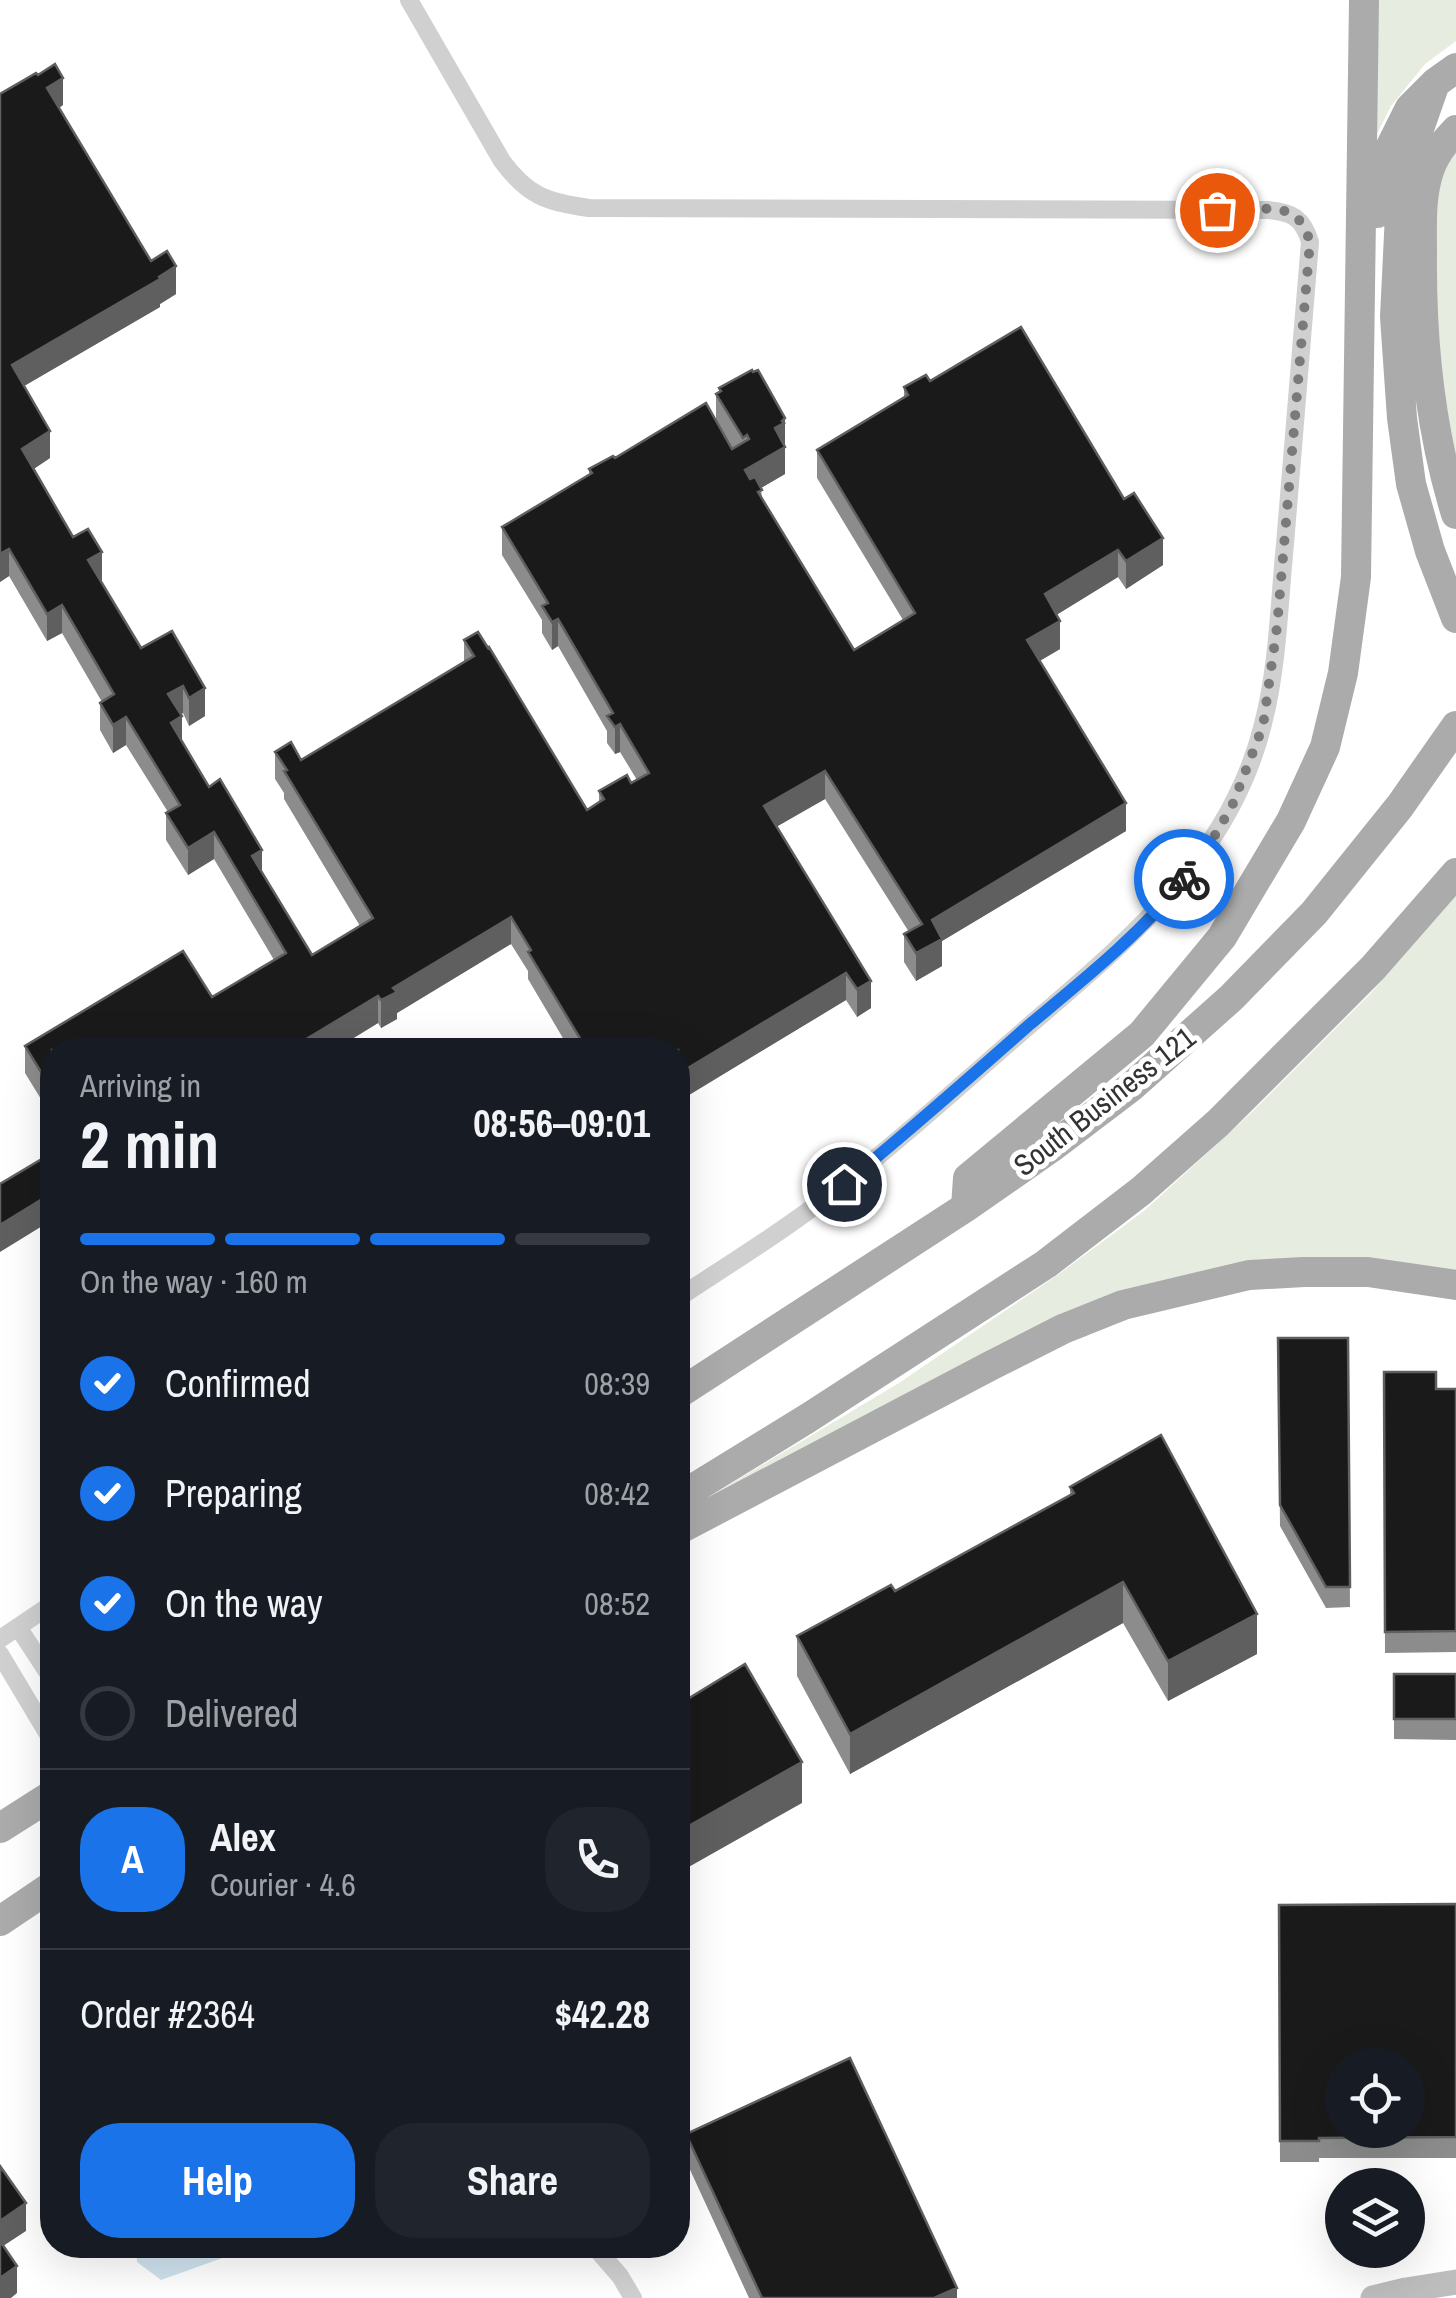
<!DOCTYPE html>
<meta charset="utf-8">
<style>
body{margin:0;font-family:"Archivo Narrow",sans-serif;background:#20242c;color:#f1f3f6;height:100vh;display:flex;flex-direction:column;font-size:38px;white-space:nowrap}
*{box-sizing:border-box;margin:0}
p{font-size:32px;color:#9ea1a6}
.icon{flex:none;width:55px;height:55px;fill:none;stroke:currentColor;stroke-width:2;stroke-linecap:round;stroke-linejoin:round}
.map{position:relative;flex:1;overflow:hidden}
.side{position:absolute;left:40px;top:1038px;width:650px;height:1220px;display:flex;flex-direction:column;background:#171b24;border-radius:40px;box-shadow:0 10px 40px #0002}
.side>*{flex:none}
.controls{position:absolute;left:1325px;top:2048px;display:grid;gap:20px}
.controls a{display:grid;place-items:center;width:100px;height:100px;border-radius:50%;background:#171b24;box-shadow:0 10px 40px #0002;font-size:50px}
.pin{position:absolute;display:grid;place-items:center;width:85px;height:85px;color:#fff;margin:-42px;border:5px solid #fff;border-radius:50%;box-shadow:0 2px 10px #0007}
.courier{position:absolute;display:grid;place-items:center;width:100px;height:100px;margin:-50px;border:8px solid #1a73e8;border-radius:50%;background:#fff;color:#222;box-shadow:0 2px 12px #0007}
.head em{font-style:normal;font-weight:700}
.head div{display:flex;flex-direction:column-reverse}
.head{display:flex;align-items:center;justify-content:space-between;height:170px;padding:0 40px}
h1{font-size:65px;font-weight:700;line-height:75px}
.bar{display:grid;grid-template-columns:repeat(4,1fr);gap:15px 10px;align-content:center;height:120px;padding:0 40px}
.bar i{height:12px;border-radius:8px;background:#363941}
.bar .on{background:#1a73e8}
.bar p{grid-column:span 4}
.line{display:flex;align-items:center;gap:25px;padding:0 40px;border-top:2px solid #363941}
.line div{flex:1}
.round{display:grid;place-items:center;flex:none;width:105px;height:105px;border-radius:40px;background:#20242c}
ol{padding:0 40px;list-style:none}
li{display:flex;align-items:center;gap:30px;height:110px}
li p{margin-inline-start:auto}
li .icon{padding:10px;border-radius:50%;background:#1a73e8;color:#fff;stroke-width:4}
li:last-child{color:#9ea1a6}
li i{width:55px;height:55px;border:5px solid #363941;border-radius:50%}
.cta{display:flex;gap:20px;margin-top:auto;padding:20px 40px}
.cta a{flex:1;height:115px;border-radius:40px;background:#1a73e8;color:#fff;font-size:40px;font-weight:700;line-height:115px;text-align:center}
.cta a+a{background:#20242c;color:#f1f3f6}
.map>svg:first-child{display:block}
</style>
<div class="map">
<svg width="1456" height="2298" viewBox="0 0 1456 2298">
<rect width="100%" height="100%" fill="#fff"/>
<!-- green -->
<path fill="#e6ecdf" d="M1377,0H1456V41L1425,64L1391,106L1367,154Z
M1456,144V505L1448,480L1428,195Z
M1456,895V1277L1192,1281L707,1498L899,1383L1059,1274L1144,1211L1251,1113L1371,993Z"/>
<!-- water -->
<path fill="#cfe2ee" d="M136,2245H259L161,2280L137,2262Z"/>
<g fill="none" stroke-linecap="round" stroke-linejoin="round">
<!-- minor -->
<path stroke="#d0d0d0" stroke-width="18" d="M409,0L502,161C528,196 546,202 589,208L1268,210C1292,212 1303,218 1310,242C1302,342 1294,443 1285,544C1279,604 1278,666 1263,724C1228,867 1112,953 1008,1044C954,1091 902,1139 846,1182C793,1225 734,1261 678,1298
M18,1627L52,1679
M0,1639L52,1604
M0,1654L52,1741
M593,2245L620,2276L633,2298"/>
<!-- secondary -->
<path stroke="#bdbdbd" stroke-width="25" d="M1373,2298L1406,2290L1456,2282"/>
<!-- primary -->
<path stroke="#ababab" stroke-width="30" d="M1435,83L1413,146L1401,194L1395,317L1402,418L1411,484L1430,551L1456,618
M1456,130C1446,140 1435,155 1430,168C1420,196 1422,224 1422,253C1421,341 1430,430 1456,514
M1377,213L1389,150L1410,108L1435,83L1456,68
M966,1207L968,1178L1142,1034L1222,937L1291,821L1325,747L1343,673L1356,577L1364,0
M678,1394L966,1207L1052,1147L1131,1087L1231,998L1314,913L1400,806L1456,726
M678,1498L808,1418L1046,1264L1141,1191L1218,1123L1373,968L1456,873
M678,1530L992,1365L1063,1329L1123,1305L1249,1275L1304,1272H1368L1456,1285
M0,1828L52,1795
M0,1921L52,1886"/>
</g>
<!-- wall -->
<path fill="#8c8c8c" d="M0,94L63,105L59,108L151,261L176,294L160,304V307L24,386L50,458L33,469L73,537L102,580L101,581L141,648L172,631L205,716L189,726L183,713L181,714L182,741L312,955L360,926L284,799V793L275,779V752L301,760L464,662V640L587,810L599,802V791L631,783L637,780L620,752L615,754L607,743V731L558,646L552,650L542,633V620L502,555V527L589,475V469L716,420V394L719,392V388L785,445V474L761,488L762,499L854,650L903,620L817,478V450L904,398V387L930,381L1163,565L1126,589L1118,577L1056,615L1060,649L1040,661L1126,831L942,941V966L916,981L904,962V934L909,932L825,799L777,826L871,1008L857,1017L846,1000L684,1098V1122L678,1050H570L528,979V971L511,944L397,1013V1019L381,1028L378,1023L334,1050H52V1117L25,1073V1046L212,997L274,960L214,859L188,875L166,840V813L168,812L126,745L113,753L100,730V703L102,702L62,633L47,641L9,576L0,582Z
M1278,1338H1348L1350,1607L1326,1608L1280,1526Z
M1384,1372L1436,1389H1456V1652L1385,1653Z
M1070,1487L1257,1654L1168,1701L1123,1623L850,1774L797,1676V1636L895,1591L1070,1495Z
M1394,1674H1456V1740L1394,1739Z
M1456,1904V2158H1319V2162H1280L1279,1905Z
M686,2134L957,2298H749L686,2161Z"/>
<!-- shaded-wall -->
<path fill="#5f5f5f" d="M63,78V105L47,116V88Z
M176,266V294L160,304V307L12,393V365Z
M785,418V445L784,447H785V474L745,497V470L775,428Z
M50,431V458L22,477V449Z
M1163,538V565L1126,589V561Z
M9,549V576L0,582V554Z
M1118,550V577L1045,622V594Z
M102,552V580L88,588V560Z
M62,605V633L47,641V614Z
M558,619V646L552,650V622Z
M1060,621V649L1027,668V640Z
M183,686V713L168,721V694Z
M205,688V716L189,726V698Z
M182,716V744L171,723Z
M126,717V745L113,753V725Z
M620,724V752L615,754V727Z
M825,771V799L764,834V806Z
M1126,803V831L942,941V966L916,981V953L932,920Z
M214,832V859L188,875V848Z
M262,850V877L252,856Z
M511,917V944L397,1013V1019L381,1028V1000L393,988Z
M846,973V1000L684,1098V1122L678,1126V1074Z
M871,981V1008L857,1017V989Z
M378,996V1023L334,1050H288Z
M52,1193V1220L0,1252V1225Z
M1123,1582V1623L850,1774V1734Z
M1257,1614V1654L1168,1701V1661Z
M802,1762V1803L678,1873V1832Z
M26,2203V2231L0,2248V2221Z
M17,2266V2293L11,2298H0V2278Z
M957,2288V2298H934Z"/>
<!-- building -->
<path fill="#1a1a1a" stroke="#5f5f5f" stroke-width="2.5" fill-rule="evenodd" d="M55,64L63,78L47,88L151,261L167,251L176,266L159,277L160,279L12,365L50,431L22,449L73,537L88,529L102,552L88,560L141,648L172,631L205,688L189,698L183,686L168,694L182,716L171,723L209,787L220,779L262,850L252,856L312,955L373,918L284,771L287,770L275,752L291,742L301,760L474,656L464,640L478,632L488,648L489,647L587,810L604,799L599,791L627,775L631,783L649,773L620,724L615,727L607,716L613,713L558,619L552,622L542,606L548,603L502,527L592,473L589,469L613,456L615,458L706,403L732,449L749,439L747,435L743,438L716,394L721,391L719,388L752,370L753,372L758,370L785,418L782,421L784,423L775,428L785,447L745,470L750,479L755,477L762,490L758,492L854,650L915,613L817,450L908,395L904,387L926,375L930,381L1021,327L1124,499L1134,493L1163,538L1126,561L1118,550L1045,594L1060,621L1027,640L1126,803L932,920L942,939L916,953L904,934L922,924L825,771L764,806L871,981L857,989L846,973L678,1074V1050H587L528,952L531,950L511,917L393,988L397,992L381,1000L378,996L288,1050H52V1090L25,1046L183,951L212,997L286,953L214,832L188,848L166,813L180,805L126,717L113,725L100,703L114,694L62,605L47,614L9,549L0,554V94L36,73L38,75Z
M678,1084L684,1095L678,1099Z
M52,1153V1193L0,1225V1184Z
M1278,1338H1348L1350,1587H1326L1280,1505Z
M1384,1372H1436V1389H1456V1631L1385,1632Z
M1161,1435L1257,1614L1168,1661L1123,1582L850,1734L797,1636L891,1585L895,1591L1074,1493L1070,1487Z
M745,1664L802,1762L678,1832V1705Z
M1394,1674H1456V1719H1394Z
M1456,1904V2137L1319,2138V2141H1280L1279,1905ZM1342,2065H1408V2130H1342Z
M850,2058L957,2288L934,2298H762L686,2134Z
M0,2166L26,2203L0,2221Z
M0,2241L17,2266L0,2278Z"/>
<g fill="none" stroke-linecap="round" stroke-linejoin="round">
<!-- done -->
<path stroke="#7a7a7a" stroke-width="10" stroke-dasharray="0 18" d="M1184,879L1204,854L1232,806L1263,726L1277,627L1310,242C1307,232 1301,219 1292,214C1277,205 1236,210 1217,210"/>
<!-- route -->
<path stroke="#1a73e8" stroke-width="12" d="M844,1184C907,1133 968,1079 1029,1025C1083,980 1141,934 1184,879"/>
</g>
<g text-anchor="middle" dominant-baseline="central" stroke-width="10" stroke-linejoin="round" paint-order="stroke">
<!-- street labels -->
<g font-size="30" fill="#333" stroke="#fff">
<text transform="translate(1104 1101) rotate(-38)">South Business 121</text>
</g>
</g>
</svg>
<div class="controls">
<a><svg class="icon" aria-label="locate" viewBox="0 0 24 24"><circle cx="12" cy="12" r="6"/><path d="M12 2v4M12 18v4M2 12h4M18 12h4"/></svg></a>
<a><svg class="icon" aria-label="layers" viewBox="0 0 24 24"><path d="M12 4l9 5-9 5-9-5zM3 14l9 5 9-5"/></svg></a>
</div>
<div class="pin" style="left:1217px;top:210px;background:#ea580c"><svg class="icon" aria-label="bag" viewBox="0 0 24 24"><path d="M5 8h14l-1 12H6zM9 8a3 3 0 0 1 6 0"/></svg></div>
<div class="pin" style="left:844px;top:1184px;background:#1f2937"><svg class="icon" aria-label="home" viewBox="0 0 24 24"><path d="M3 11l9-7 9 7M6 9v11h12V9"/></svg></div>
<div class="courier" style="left:1184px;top:879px"><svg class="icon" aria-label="bike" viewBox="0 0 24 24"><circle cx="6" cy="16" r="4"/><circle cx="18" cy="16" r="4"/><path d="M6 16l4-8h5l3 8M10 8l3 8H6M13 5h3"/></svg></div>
<section class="side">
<div class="head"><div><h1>2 min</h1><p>Arriving in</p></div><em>08:56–09:01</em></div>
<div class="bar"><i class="on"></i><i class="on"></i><i class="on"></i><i></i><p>On the way · 160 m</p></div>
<ol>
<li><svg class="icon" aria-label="check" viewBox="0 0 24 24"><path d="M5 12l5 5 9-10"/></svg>Confirmed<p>08:39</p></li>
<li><svg class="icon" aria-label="check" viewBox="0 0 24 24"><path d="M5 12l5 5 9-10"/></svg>Preparing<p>08:42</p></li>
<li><svg class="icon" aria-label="check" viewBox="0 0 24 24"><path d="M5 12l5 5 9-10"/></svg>On the way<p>08:52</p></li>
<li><i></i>Delivered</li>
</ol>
<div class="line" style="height:180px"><b class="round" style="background:#1a73e8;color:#fff">A</b><div><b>Alex</b><p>Courier · 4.6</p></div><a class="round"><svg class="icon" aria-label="phone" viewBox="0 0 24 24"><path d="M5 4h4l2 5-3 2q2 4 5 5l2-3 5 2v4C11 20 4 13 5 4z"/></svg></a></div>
<div class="line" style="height:130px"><div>Order #2364</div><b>$42.28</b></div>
<div class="cta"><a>Help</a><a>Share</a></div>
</section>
</div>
